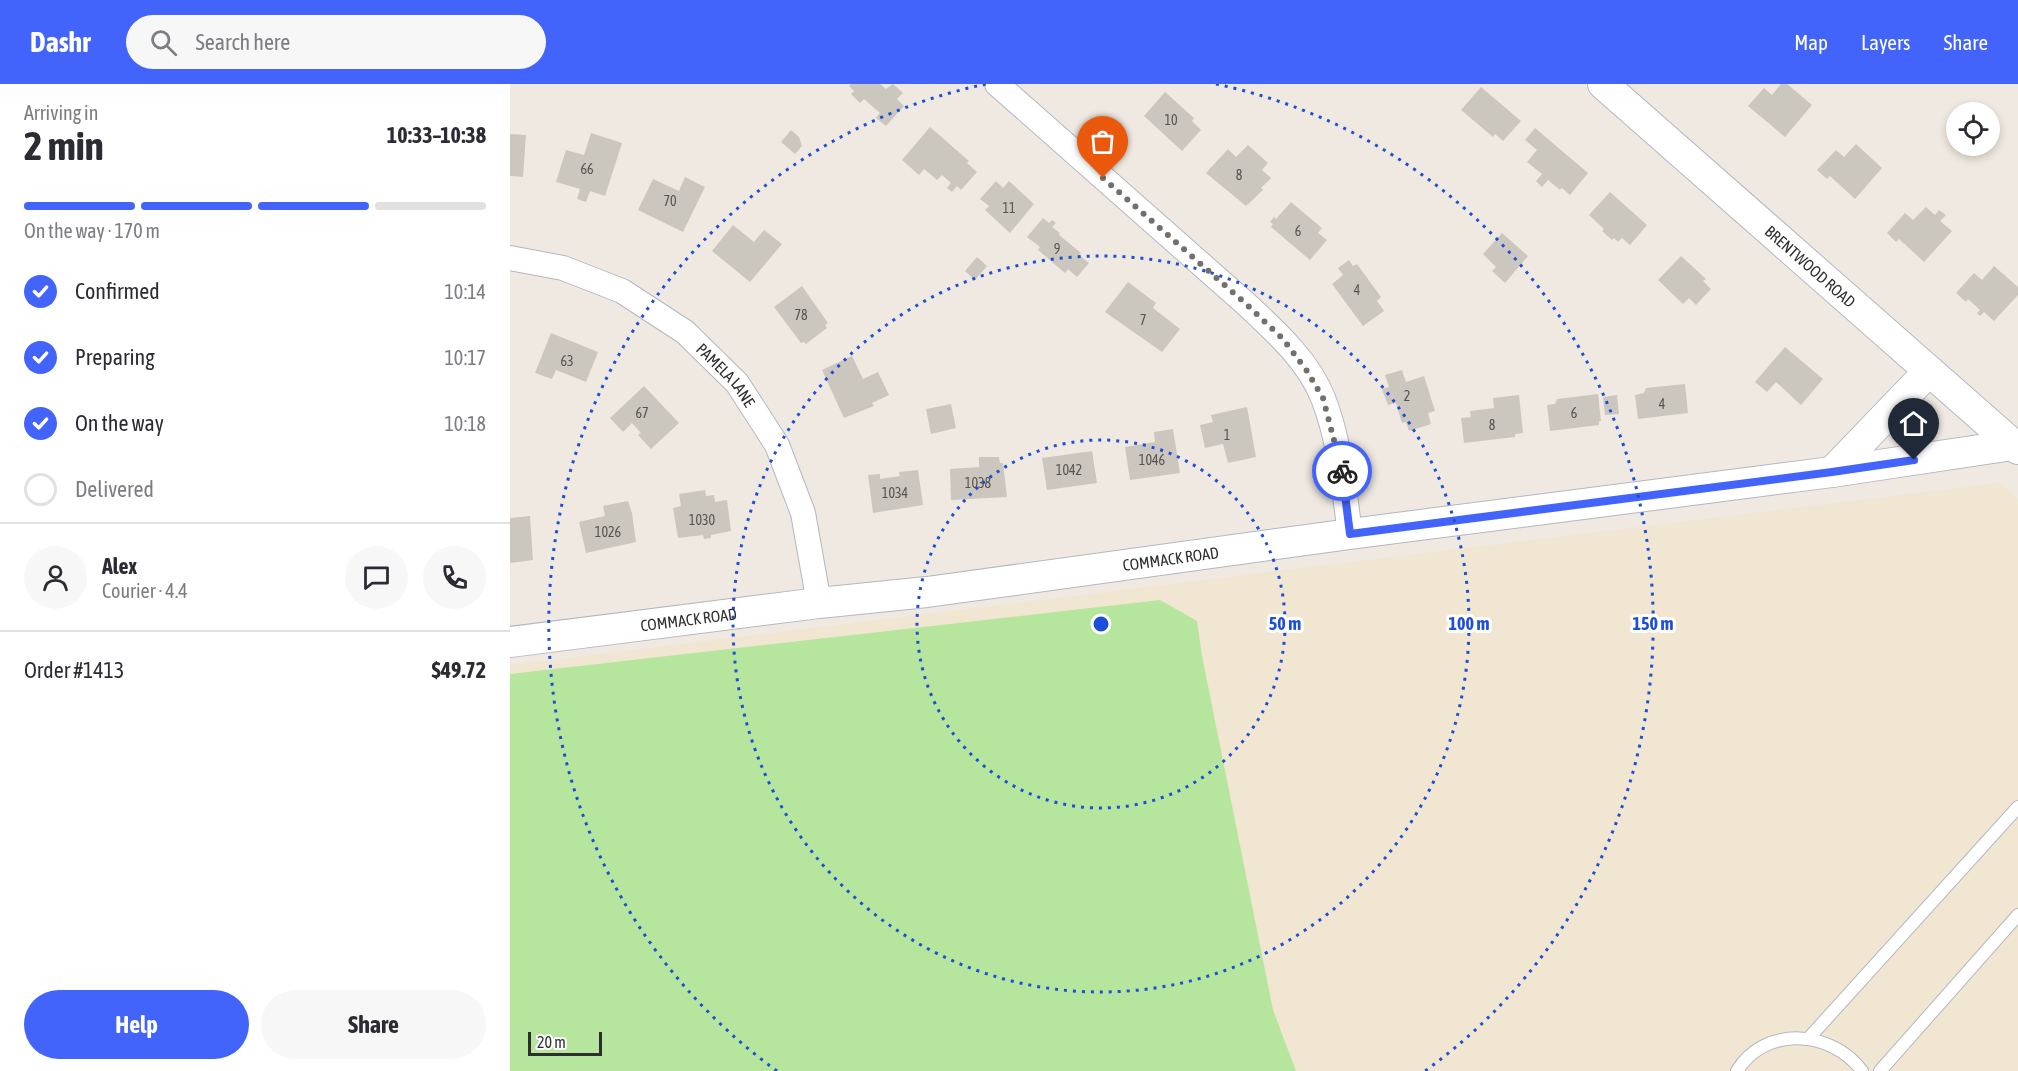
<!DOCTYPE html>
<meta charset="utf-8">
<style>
body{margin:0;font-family:"Asap Condensed",sans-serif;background:#f7f7f7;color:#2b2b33;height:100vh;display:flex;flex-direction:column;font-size:22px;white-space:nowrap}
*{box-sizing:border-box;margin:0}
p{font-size:20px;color:#7c7c81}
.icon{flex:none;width:33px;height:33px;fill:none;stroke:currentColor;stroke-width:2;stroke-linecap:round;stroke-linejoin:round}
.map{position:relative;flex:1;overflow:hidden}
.panel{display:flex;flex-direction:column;background:#fff;width:510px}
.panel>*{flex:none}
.fabs{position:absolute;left:1436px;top:18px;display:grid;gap:12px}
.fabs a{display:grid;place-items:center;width:54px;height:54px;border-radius:50%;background:#fff;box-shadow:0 3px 9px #0003;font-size:30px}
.scale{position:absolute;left:18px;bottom:15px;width:74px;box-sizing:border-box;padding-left:6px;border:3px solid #2e2e2e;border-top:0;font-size:16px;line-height:21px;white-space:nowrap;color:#2e2e2e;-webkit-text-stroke:4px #fff;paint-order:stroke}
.pin{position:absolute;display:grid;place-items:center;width:51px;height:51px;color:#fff;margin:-62px -26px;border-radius:50% 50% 50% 0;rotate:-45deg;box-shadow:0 0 6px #0007}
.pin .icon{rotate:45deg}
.courier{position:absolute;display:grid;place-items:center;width:60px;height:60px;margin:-30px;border:4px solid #4264fb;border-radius:50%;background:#fff;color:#222;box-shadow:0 2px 8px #0007}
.summary em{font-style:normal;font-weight:700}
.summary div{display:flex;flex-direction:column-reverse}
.summary{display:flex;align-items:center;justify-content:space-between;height:102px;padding:0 24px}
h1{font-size:39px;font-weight:700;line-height:45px}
.bar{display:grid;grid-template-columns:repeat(4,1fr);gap:9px 6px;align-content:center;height:72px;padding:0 24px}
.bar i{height:8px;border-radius:4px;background:#e1e1e2}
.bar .current{background:#4264fb}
.bar p{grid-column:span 4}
.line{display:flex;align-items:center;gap:15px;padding:0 24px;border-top:2px solid #e1e1e2}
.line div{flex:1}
.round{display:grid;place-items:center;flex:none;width:63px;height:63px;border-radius:32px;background:#f7f7f7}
ol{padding:0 24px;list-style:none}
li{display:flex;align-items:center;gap:18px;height:66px}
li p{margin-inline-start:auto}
li .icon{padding:6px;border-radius:50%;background:#4264fb;color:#fff;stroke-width:4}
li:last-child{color:#7c7c81}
li i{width:33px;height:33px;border:3px solid #e1e1e2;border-radius:50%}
.button{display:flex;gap:12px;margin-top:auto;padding:12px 24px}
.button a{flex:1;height:69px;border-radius:36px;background:#4264fb;color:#fff;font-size:24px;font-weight:700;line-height:69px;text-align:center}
.button a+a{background:#f7f7f7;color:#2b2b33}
header{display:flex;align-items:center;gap:36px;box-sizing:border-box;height:84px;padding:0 30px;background:#4264fb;color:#fff}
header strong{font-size:28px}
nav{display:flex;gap:33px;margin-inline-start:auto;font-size:21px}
.search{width:420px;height:54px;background:#f7f7f7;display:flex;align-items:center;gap:15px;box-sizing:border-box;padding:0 21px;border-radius:33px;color:#7c7c81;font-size:22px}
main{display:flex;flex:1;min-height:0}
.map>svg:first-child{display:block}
</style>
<header>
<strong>Dashr</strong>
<div class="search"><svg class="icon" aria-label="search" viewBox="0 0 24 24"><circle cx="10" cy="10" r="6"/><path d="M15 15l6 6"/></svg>Search here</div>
<nav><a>Map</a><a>Layers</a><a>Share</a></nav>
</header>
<main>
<section class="panel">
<div class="summary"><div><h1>2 min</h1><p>Arriving in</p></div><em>10:33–10:38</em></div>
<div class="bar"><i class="current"></i><i class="current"></i><i class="current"></i><i></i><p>On the way · 170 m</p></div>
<ol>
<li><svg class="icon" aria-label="check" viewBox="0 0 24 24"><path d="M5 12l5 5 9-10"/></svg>Confirmed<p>10:14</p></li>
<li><svg class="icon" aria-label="check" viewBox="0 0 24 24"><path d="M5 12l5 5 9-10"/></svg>Preparing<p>10:17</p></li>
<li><svg class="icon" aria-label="check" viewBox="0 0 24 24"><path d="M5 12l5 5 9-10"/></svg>On the way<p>10:18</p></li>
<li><i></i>Delivered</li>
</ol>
<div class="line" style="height:108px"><a class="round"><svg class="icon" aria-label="person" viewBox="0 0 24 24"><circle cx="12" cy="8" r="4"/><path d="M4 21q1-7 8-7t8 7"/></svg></a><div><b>Alex</b><p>Courier · 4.4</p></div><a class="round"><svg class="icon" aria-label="chat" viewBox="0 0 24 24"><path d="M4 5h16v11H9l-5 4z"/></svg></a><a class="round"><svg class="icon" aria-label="phone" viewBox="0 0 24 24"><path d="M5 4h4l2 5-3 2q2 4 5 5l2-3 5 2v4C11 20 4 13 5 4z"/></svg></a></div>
<div class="line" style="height:78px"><div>Order #1413</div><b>$49.72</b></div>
<div class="button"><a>Help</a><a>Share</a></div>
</section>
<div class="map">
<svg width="1508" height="987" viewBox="0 0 1508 987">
<rect width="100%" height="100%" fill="#efe9e1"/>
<!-- education -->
<path fill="#f0e6d1" d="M1489,399L1508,415V987H0V581Z"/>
<!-- green -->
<path fill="#b6e59e" d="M650,516L687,537L692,572L763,926L786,987H0V590Z"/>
<!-- building -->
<path fill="#cbc7bf" d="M341,0H370L376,5L383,0L393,9L387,15L394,22L376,42L366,34L370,29L354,15L350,19L341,10L344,7L339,2Z
M1271,0H1277L1302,21L1275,53L1238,22L1254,4L1262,11Z
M971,3L1011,37L993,57L985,50L983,53L951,26Z
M655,8L684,34L682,37L691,46L672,67L634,32Z
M420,43L459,77L457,79L467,88L451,106L447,102L442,108L437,104L441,99L432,91L427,96L414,85L409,91L392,76Z
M1025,44L1078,89L1060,111L1052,104L1050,106L1038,96L1032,103L1026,97L1032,90L1017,78L1027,66L1015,56Z
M281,46L289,53L292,62L285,70L271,58Z
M81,49L112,59L95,112L80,107L76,118L67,115L70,105L46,98L56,66L74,71Z
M0,50L16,51L13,93L0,92Z
M1346,60L1372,84L1345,115L1320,92L1317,95L1307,86L1326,66L1334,73Z
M738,61L758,79L752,86L761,94L751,104L753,106L736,122L696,89L718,65L726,73Z
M175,93L195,103L173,148L128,126L143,95L169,107Z
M486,97L493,104L499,97L524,120L500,149L475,126L479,122L470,115Z
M1100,108L1137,141L1120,161L1112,154L1108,158L1104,154L1102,156L1092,147L1094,145L1079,131Z
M781,118L812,144L808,149L817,156L800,176L761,143L763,140L760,138L764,133L766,135Z
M1416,123L1425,131L1429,126L1436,131L1430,137L1442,147L1414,178L1389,155L1386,158L1377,149L1395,129L1403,136Z
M533,134L539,139L542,136L546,139L542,143L550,149L549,151L571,169L569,171L579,179L567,193L558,185L555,189L528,166L530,163L517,153Z
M223,141L244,158L254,146L272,160L240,198L202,167Z
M992,149L1018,172L995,199L982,187L986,183L973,170Z
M1171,172L1196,195L1193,197L1201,205L1186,221L1179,214L1173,220L1148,196Z
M467,173L477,182L465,196L455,187Z
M839,176L843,182L847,180L871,213L867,217L874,227L853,242L822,200L833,191L828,184Z
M1484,182L1508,203V211L1484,237L1474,228L1470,232L1467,229L1470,226L1458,215L1456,218L1446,209L1464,189L1472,196Z
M618,198L646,219L643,224L670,245L652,268L595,228Z
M292,202L318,239L315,241L317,244L296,260L294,258L291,259L264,223Z
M41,249L88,268L76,298L46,286L42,295L25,289Z
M1275,263L1313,295L1291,321L1266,298L1257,308L1245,298Z
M342,272L353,295L368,288L379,311L362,319L364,322L334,334L312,286Z
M892,286L896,298L914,292L925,327L918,329L921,340L899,347L896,338L892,339L886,319L878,321L872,305L879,303L875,291Z
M1175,300L1178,329L1128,335L1125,311L1134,309L1136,304Z
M134,302L169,339L141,365L128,351L131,349L122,339L113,348L100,334Z
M1088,310L1091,337H1089V341L1040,347L1037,321L1045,320L1047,315Z
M1009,311L1013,349L1005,350V353L954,359L951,334L961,333L960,327L984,324L983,314Z
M1107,311L1109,330L1095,331L1093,313Z
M441,320L446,344L421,350L416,325Z
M737,323L746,373L718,379L713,360L695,364L690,341L703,338L701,331Z
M663,345L670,389L620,396L615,363L645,358L644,348Z
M582,367L587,399L537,406L532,374Z
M469,373H489L490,379H493L497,413L441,416L440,385L469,383Z
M408,386L413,421L363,429L358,391L370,390V395L390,392L389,388Z
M195,406L196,412L204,411L205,418L217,416L221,447L201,451V454L194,455L193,451L168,454L163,424L171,422L169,410Z
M118,417L122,429L126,458L76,469L69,438L95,432L93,422Z
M20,432L23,476L0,479V434Z"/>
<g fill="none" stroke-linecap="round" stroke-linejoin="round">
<!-- service casing -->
<g stroke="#b4b7c1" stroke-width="14">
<path id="service" d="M1298,955L1508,723
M1227,987C1255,941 1322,946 1352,987
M1370,987L1508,831"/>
</g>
<!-- minor casing -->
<g stroke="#b4b7c1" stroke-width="26">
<g id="minor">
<path d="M487,0L735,219C764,246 798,276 813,314C830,357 834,405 840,450"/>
<path id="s1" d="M0,174L53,184L112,207L175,248L227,299L267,361L293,429L309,519"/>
</g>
</g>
<!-- tertiary casing -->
<g stroke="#b4b7c1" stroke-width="32">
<g id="tertiary">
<path id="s2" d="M1093,0L1508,365"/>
<path d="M1322,388L1419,287"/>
<path id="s3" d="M0,558L309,519L417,508L840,450L1322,388L1503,361"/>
</g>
</g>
<!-- service -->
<use href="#service" stroke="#fff" stroke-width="12"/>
<!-- minor -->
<use href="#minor" stroke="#fff" stroke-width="24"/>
<!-- tertiary -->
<use href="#tertiary" stroke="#fff" stroke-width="30"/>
</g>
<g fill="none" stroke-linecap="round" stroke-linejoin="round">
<!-- done -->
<path stroke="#726f6d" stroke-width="6" stroke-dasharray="0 10.8" d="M593,94L735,219L773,255L797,287L813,314L832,387"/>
<!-- route -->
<path stroke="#4264fb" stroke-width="8" d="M832,387L840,450L1322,388L1404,376"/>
</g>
<!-- distance rings -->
<g fill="none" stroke="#1d4ed8" stroke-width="3" stroke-dasharray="3 6">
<circle cx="591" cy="540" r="184"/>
<circle cx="591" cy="540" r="368"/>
<path d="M267 987A552 552 0 0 1 476 0M706 0A552 552 0 0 1 915 987"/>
</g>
<g text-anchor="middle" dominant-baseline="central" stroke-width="6" stroke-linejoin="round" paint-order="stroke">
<!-- number labels -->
<g font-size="14" fill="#555452">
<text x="661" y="36">10</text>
<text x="77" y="85">66</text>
<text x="729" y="91">8</text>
<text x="160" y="117">70</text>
<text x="499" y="124">11</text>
<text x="788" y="147">6</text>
<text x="547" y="165">9</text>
<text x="847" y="206">4</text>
<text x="291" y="231">78</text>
<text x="633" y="236">7</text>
<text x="57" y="277">63</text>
<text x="897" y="312">2</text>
<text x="1152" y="320">4</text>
<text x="132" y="329">67</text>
<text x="1064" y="329">6</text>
<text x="982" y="341">8</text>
<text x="717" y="351">1</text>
<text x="642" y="376">1046</text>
<text x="559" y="386">1042</text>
<text x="468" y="399">1038</text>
<text x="385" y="409">1034</text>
<text x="192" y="436">1030</text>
<text x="98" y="448">1026</text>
</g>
<!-- street labels -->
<g font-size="16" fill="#2e2e2e" stroke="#fff">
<text stroke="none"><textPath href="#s2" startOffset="276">BRENTWOOD ROAD</textPath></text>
<text stroke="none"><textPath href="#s1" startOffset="252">PAMELA LANE</textPath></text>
<text stroke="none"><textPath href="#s3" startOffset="666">COMMACK ROAD</textPath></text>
<text stroke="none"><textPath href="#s3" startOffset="180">COMMACK ROAD</textPath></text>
</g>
</g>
<circle cx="591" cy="540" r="9" fill="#1d4ed8" stroke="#fff" stroke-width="3"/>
<g font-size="18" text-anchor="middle" font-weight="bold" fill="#1d4ed8" stroke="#fff" stroke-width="6" stroke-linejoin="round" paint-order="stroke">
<text x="775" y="546">50 m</text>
<text x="959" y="546">100 m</text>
<text x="1143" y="546">150 m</text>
</g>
</svg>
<div class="fabs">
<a><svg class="icon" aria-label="locate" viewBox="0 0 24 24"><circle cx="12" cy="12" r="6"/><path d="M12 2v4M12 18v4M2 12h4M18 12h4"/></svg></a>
</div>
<div class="scale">20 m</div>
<div class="pin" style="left:593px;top:94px;background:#ea580c"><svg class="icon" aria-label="bag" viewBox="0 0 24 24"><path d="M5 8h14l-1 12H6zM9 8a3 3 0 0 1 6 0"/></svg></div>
<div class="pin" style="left:1404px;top:376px;background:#1f2937"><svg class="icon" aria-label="home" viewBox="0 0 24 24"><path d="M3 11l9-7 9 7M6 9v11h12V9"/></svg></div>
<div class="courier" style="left:832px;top:387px"><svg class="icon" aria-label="bike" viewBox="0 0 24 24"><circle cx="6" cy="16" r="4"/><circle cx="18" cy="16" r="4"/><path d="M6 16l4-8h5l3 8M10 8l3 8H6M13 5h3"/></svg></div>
</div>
</main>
